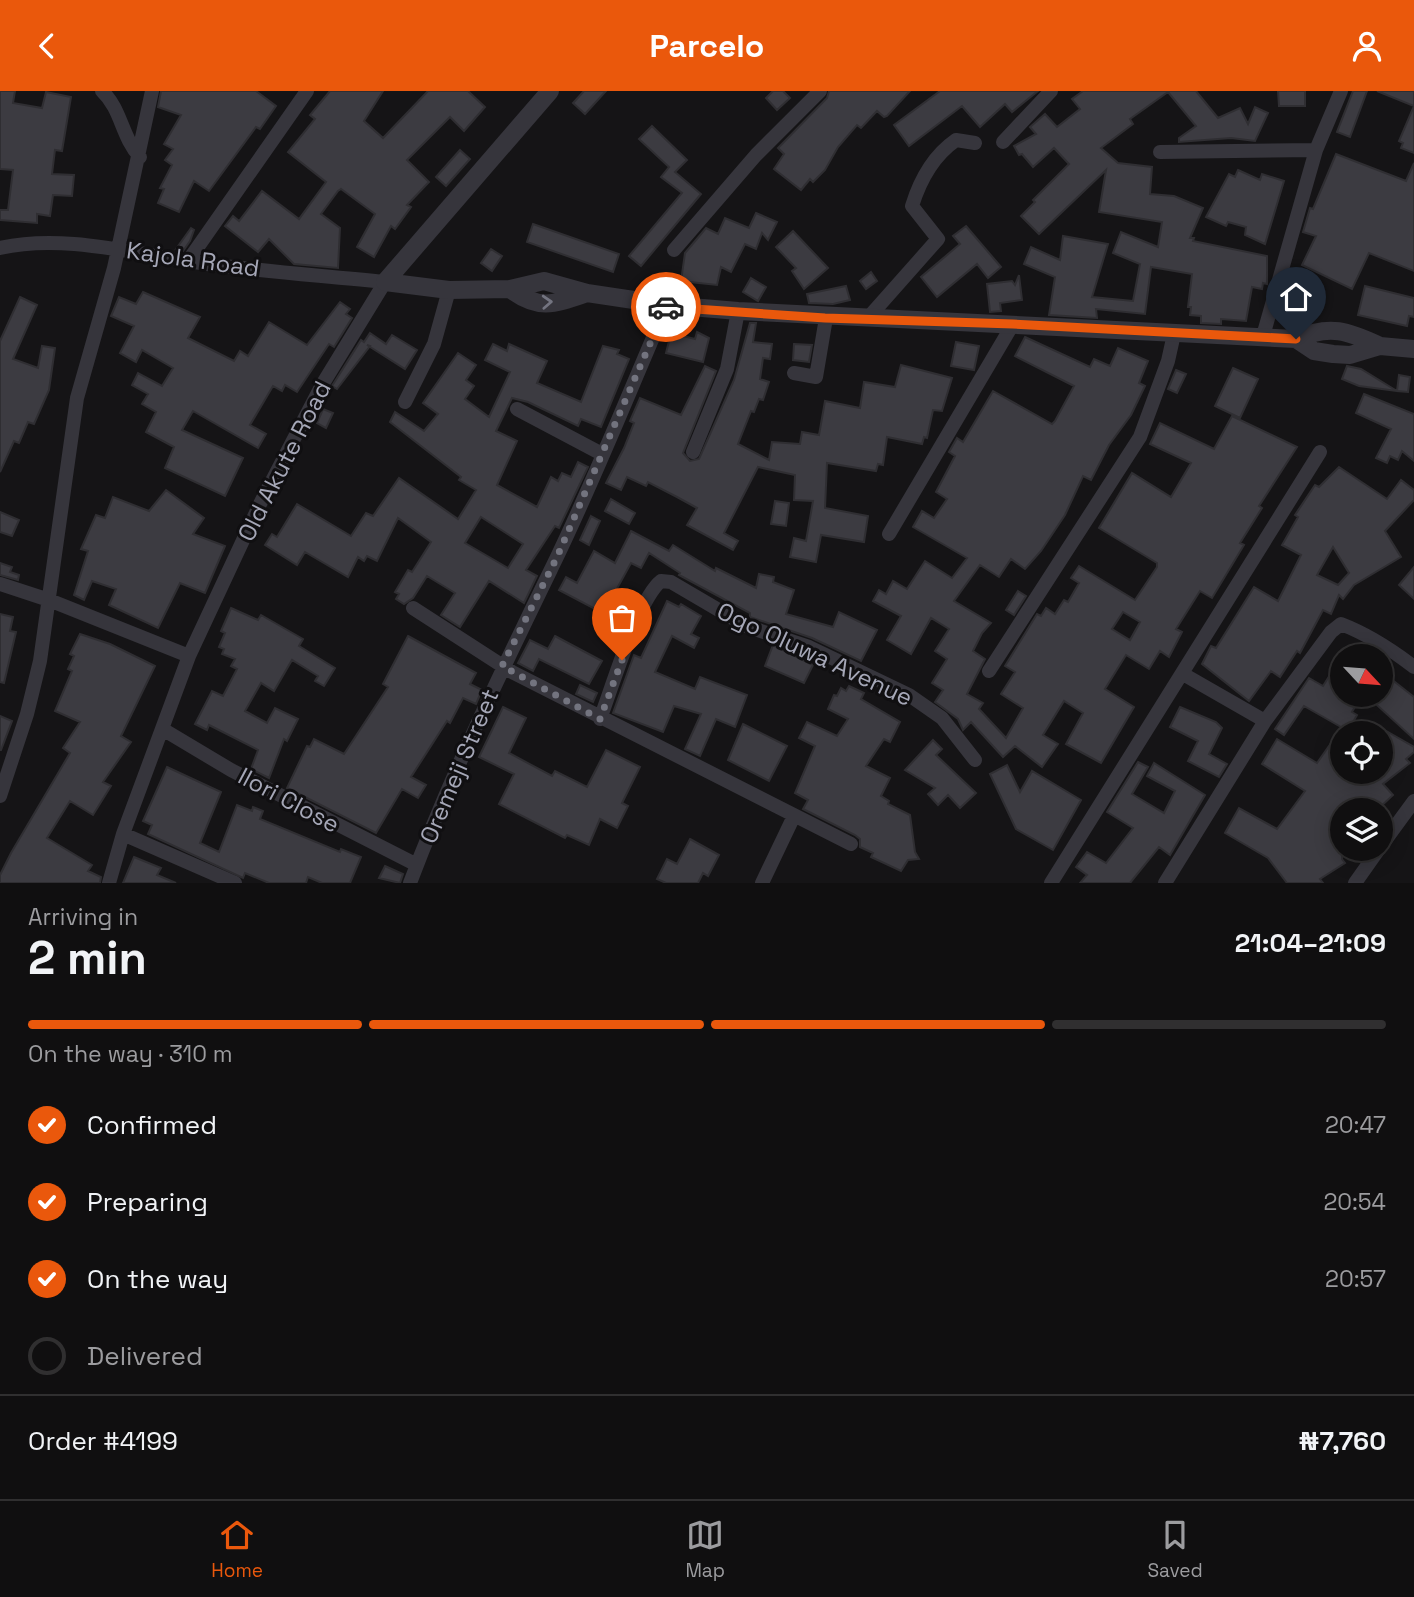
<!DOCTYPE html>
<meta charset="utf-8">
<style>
body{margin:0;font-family:"Space Grotesk",sans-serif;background:#1e1d1e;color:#f1f3f6;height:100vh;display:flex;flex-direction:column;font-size:26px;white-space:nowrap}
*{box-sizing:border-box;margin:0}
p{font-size:23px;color:#9c9c9f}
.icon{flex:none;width:38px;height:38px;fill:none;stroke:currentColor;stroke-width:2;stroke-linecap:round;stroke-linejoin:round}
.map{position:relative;height:792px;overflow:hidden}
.details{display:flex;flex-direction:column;background:#100f10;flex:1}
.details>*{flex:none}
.needle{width:46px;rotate:116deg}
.buttons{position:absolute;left:1330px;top:553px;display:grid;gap:14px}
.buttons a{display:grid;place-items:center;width:63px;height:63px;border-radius:50%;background:#100f10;box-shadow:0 4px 18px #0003,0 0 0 2px #302f30;font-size:35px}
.pin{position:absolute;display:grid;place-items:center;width:60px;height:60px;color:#fff;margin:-72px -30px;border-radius:50% 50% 50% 0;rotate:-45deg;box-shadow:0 0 7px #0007}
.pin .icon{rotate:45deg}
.courier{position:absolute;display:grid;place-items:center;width:70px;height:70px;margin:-35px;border:5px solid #ea580c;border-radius:50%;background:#fff;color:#222;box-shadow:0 2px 9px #0007}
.headline em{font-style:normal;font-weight:700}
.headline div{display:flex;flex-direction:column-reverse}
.headline{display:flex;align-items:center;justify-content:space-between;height:119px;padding:0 28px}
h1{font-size:46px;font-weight:700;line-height:52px}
.bar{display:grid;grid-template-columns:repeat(4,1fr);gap:10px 7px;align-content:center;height:84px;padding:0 28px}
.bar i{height:9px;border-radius:5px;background:#302f30}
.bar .on{background:#ea580c}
.bar p{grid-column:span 4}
.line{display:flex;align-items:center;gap:18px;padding:0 28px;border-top:2px solid #302f30}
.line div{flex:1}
ol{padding:0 28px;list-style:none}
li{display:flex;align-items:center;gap:21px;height:77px}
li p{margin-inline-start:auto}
li .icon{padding:7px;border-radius:50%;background:#ea580c;color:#fff;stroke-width:4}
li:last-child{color:#9c9c9f}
li i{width:38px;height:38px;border:4px solid #302f30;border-radius:50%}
header{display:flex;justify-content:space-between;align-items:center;height:91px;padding:0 28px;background:#ea580c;color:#fff;font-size:32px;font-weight:700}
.tabs{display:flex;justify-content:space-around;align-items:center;height:98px;border-top:2px solid #302f30;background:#100f10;font-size:19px;color:#9c9c9f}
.tabs a{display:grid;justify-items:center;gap:4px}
.tabs .on{color:#ea580c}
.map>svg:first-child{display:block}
</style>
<header><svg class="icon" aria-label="back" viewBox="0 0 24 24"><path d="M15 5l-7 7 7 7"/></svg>Parcelo<svg class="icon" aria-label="person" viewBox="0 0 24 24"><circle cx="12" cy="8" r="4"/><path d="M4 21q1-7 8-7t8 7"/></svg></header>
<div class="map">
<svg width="1414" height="792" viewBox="0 0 1414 792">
<rect width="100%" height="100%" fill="#151416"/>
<!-- building -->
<path fill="#3c3b41" stroke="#2f2e32" stroke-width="2" fill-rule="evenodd" d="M0,0H15L13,12L42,17L46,1L71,6L62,60L55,59L52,83L74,84L72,105L53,104L50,125L37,123V132L0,129V119H8L13,79L0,78Z
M161,0H256L276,15L260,38L256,36L209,100L194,90L179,121L158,112L164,98L160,97L172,74L165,69L173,58L164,53L181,24L158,16Z
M330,0H383L364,30L383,47L428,0H468L485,16L464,40L450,26L407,69L429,91L407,114L411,116L395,138L391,135L374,166L357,156L375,123L341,98L338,100L321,123L340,137L338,177L294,173L269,148L258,161L225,135L233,125L239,130L262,100L299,128L326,91L288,61L315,28L310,24Z
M584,0H606L585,23L573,12Z
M773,0H783L790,7L777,19L766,7Z
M829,0H910L887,25L884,26L877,20L861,37L857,34L838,56L825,79L813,91L810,88L801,99L774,78L784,63L778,57L827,7Z
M940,0H1038L1012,21L1005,13L980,36L962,15L909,55L894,34Z
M1083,0H1196L1218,27L1240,17L1248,33L1255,16L1268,22L1255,50L1231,47L1179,51V47L1196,35L1168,1L1130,28L1133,33L1101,57L1118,72L1152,76L1150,103L1174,105L1203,117L1190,147H1194L1193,150L1267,165V193L1263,192L1262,198L1252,196L1246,230L1221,228V233L1201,232V225L1190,224L1191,216H1188L1192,183L1151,176L1145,223L1096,218L1097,227L1049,224L1055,186L1024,173L1031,156L1060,169L1063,145L1108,153L1092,206L1133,210L1140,173L1113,162L1121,141L1158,156L1162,131L1099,121L1106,79L1039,143L1021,125L1035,111L1033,109L1069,73L1054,57L1033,76L1022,63L1019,64L1014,55L1036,43L1030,36L1045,23L1057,36L1080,18L1072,8Z
M1278,0H1305V15H1279Z
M1353,0H1367L1350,46L1337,41Z
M1377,0H1414V62L1401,57L1403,52L1399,50L1414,15Z
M652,35L687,69L675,81L701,103L641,175L629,165L682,102L661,86L669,76L639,48Z
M460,59L470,68L446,95L436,86Z
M1336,63L1406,90L1414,72V180L1369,162L1352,198L1302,174L1316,145L1303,141L1310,117L1313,118Z
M1238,79L1260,89L1262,83L1284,90L1265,153L1245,144L1246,136L1228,131L1226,135L1206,126L1229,83L1235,86Z
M756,122L777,131L768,149L762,142L756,158L745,153L731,181L721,176L717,194L681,190L685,162L706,137L718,143L725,127L749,137Z
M533,133L619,163L613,181L527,151Z
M966,135L1001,176L988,187L977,173L937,206L921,186L960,153L953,145Z
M191,137L194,139L190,150L183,160L176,158Z
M793,140L828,177L804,198L792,180L796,177L776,156Z
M491,158L502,165L492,180L481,172Z
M871,181L877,190L866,198L860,190Z
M1019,184L1022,209L1000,212L1001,220L990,221L987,193L1012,190L1015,194Z
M751,187L766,196L758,210L743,201Z
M846,195L850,209L833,213L809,212L807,203Z
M1365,195L1414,207V226L1409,225L1407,235L1358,224Z
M143,201L200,226L188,247L234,270L240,260L248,265L269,231L307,254L340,211L350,218L346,223L352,227L334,256L329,253L297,301L285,294L282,300L273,295L250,334L266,343L258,357L193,320L182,339L243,367L225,405L165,377L174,356L146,341L156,321L142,313L148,303L132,294L138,282L162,295L173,277L142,259L136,271L120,262L134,235L111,225L119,206L136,213Z
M20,206L37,214L13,268L38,277L42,255L55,257L49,299L34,333L28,331L19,352L14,350L0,381V250Z
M750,232H756L753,251L772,253L770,268L763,267L760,288L769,291L763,309L759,308L754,321L751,320L738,353L769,369L772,351L800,353L802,341L819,344L825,310L860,317L864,291L895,296L901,274L952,287L942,320L933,319L927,347L924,346L922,353L887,346L883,374L878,373L876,380L827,372L825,417L868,425L864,451L821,444L816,471L790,466L794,447L806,450L813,410L794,409L795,384L758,376L724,442L738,450L733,459L687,434L697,417L677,406L648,391L646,395L627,386L621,399L606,392L624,357L634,332L630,330L640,307L681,324L705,275L716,280L683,362L690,370L699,368L734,289Z
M697,241L709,247L703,271L666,262L671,242L695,248Z
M370,242L386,253L392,244L417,259L405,278L367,254L370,255L337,298L332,295L361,249L364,251Z
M1025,246L1090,276L1094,268L1110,275L1118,257L1148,270L1139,292L1145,295L1131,324L1109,354L1091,389L1083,385L1065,424L1041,460L1025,478L1011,468L999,486L980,474L954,510L991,532L982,542L973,560L985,568L967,603L983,612L979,618L1006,647L1023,617L1001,603L1015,581L1005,575L1037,523L1041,525L1046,517L1055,523L1064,509L1068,511L1079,492L1071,487L1079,475L1135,509L1157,476V472L1099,437L1132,382L1171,406L1191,372L1150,353L1160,332L1214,358L1232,325L1297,356L1259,415L1262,417L1240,452L1244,454L1212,507L1200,500L1176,538L1182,541L1169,566L1160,560L1149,578L1126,564L1105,598L1134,616L1101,672L1066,653L1083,622L1064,610L1043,644L1058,653L1042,676L1015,655L1003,666L971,631L963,639L958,628L935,611L943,599L932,592L947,568L935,560L949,538L931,527L911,563L887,549L901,525L873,510L879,499L886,503L893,490L907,498L925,470L952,487L967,467L913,436L922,420L934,427L947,408L936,401L955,365L949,361L957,347L963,351L993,300L1052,333L1055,330L1074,295L1015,265ZM1123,521L1140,531L1130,549L1112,538Z
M956,251L979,255L974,279L951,275Z
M493,253L507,260L509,253L547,270L537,292L581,311L603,255L619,259L617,263L629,268L601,336L581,328L578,335L528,311L512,307L496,340L517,350L497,394L537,416L551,386L558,390L562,382L571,386L578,371L588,376L559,437L555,435L526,479L537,485L524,512L489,490L460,536L441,524L455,502L427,485L413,507L404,513L396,508L399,503L395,501L408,479L412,481L431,451L398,427L377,470L367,465L364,470L358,466L348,486L305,461L297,474L265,454L272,443L277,446L297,413L351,445L366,422L373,425L399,387L458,428L476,399L459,389L461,386L390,331L395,321L424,340L438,323L423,312L458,262L476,274L466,289L474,295L465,308L489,326L510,281L485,269ZM481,426L523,453L508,477L465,452Z
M794,253L812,254L809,271L793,269Z
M1347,275L1361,278L1397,300L1359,295L1342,288Z
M1233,277L1258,288L1240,327L1215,315Z
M1176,279L1186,283L1177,302L1168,298Z
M1399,284L1410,286L1408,301L1397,300Z
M1364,303L1414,323V370L1402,360L1398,369L1390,365L1387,372L1376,367L1391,338L1356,322Z
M323,318L333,322L326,337L317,332Z
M1339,376L1387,408L1401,389L1414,399V409L1385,440L1401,466L1354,494L1343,508L1339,504L1331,523L1323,519L1300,562L1297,560L1280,586L1271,580L1249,610L1202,573L1211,555L1216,557L1254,496L1278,510L1301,464L1282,454L1298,426L1295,424L1315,394L1319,396ZM1333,456L1349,482L1338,494L1317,484Z
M166,399L204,427L193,443L225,455L205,502L180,492L158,537L109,514L116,498L92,490L84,509L74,504L88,460L81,458L96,424L105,427L113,406L149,420Z
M611,408L635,422L629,433L605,420Z
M775,410L789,412L786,435L771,433Z
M0,421L19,429L12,445L0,441Z
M591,425L600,430L589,454L580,449Z
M631,440L669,460L673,454L715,480L716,477L756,497L759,483L774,486L773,491L794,499L786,523L833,536L839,521L877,539L861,570L812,547L750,526V522L679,484L680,482L649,462L641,477L631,472L609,512L620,518L614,528L559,499L566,486L577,492L594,460L615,472Z
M0,472L12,476L10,481L19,484L18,489L0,484Z
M1414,476V508L1399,494Z
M1018,500L1026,505L1014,524L1006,519Z
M667,510L679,516L681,513L701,525L691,543L699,547L694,557L672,545L655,581L695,598L700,586L747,604L735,636L716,628L700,665L685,658L701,623L674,615L663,641L613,622L634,564L641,567Z
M231,517L258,529L261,524L303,548L299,555L335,577L324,595L315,590L318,585L292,569L274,600L261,592L245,620L267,632L275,617L298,628L287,650L284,648L269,687L251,678L258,659L209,634L207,639L195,633L212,600L223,605L237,578L231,575L235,568L222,563L224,558L219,556L225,542L221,540Z
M0,523L13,526L10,540L16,541L4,592L0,591Z
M80,543L110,553L155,575L121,645L131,651L103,691L111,695L93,724L70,710L47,747L92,774L88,780L101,786L100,792H0V784L11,762L70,662L63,657L80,631L55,620L72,580L68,578L74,565L70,563Z
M408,545L476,582L470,593L482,599L476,613L463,607L450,632L447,630L411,686L426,694L418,707L402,698L376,742L287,697L307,655L310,656L314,648L344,663L388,596L383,593Z
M555,545L602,570L589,593L539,568L533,580L518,572L530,549L548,558Z
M773,554L813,574L804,592L765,575Z
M1342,565V604H1362L1352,621L1357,624L1348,640L1304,615L1284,644L1275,638L1309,587L1323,595Z
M1381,580L1414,606V648L1366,604H1381Z
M580,594L597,602L593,611L576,603Z
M849,595L864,602L861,608L900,631L890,651L884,648L866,675L890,687L881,705L889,710L888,713L910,724L915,761L919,768L908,769L901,780L871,766L873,762L860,756V748L855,744L803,718L808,709L795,702L815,655L799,647L807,631L837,645L848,628L828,618L834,604L837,605L841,597L846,600Z
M503,616L526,627L509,662L552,685L555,680L587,696L606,659L640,676L622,712L628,715L617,737L600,728L589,754L567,744L565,747L499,713L514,683L479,666Z
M1180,616L1216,631L1222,637L1209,663L1227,673L1219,686L1188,670L1198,650L1170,636Z
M0,625L12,630L1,659H0Z
M743,633L787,655L769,690L728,669Z
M1381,637L1414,656V661L1406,668L1410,672L1383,693L1393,704L1377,719H1342V768L1345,772L1320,788L1323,792H1287L1268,767L1225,742L1239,717L1277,738L1305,700L1262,673L1277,648L1317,672L1336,645L1342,650L1333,665L1342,658V681H1381Z
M933,649L942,658L936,664L976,702L960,717L948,704L938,714L928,703L935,697L905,679Z
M1138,671L1148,676L1132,703L1164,722L1175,700L1147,685L1154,672L1205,704L1170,764L1159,756L1130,792H1080L1087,784L1076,776L1087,761L1106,772L1133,737L1107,721Z
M1007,674L1020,701L1032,680L1081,709L1053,759L1016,738L990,683Z
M167,676L221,701L200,752L219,761L237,714L252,720L253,716L263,720L260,728L340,761L341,758L361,766L350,792H322L308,786L306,792H269L245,782L243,787L148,743L152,734L143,730Z
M690,748L719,764L708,785L703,782L698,792H666L657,788L667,768L677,773Z
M134,766L161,777L157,784L176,792H123Z
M385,775L403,783L400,792L379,787Z"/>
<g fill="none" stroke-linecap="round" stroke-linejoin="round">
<!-- minor -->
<path stroke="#36353c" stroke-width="14" d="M102,0C122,19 121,45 140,66
M1003,51L1051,0
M1160,61L1316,59
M0,157C60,143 127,161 187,170C252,180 319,184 385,191L322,294L260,413L189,565L123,743L109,792
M674,159L756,64L820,0
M188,170L307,0
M868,227L938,148L912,115C920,89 933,65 956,49L975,52
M1263,245L1316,59L1341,0
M794,282L816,286L826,227
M405,311L434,253L449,199
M517,318L602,363
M693,361L727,278L738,220
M889,443L1013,233
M0,493L49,509L189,565
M413,517L512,581L851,753
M989,580L1140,346L1168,270L1174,243
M1183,583L1265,630
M600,628C612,597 638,508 661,490L671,491L746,535L809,556L909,604L942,627L975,669
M164,639L231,679L417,774
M0,705L27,623L40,570L77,307L114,177L152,0
M123,743L235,792
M1381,755L1414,710
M410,792C452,681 504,575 556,468C596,385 630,299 667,214
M762,792L794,725
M1051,792L1320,361
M1165,792L1265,630L1331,541L1341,533C1367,543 1392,559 1414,576
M1355,792L1379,758"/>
<!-- tertiary -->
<path stroke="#36353c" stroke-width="18" d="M385,191L449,199L510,198L544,190L587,202L667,214L738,220L1296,248C1330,233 1348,240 1380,255
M385,191L550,0
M510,198C539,220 555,213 587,202
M1296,248L1314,260L1333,263L1350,264L1380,255L1414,258"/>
</g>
<!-- one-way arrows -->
<defs><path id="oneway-chevron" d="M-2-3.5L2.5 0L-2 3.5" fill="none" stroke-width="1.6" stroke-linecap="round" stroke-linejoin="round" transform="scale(1.75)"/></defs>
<use stroke="#737480" href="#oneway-chevron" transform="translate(547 211) rotate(-3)"/>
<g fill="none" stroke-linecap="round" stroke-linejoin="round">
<!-- done -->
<path stroke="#73747f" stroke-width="7" stroke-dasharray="0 12.6" d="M622,569L600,628L502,575L557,466L666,216"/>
<!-- route -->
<path stroke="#ea580c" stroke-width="9" d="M666,216L825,227L1013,233L1296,248"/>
</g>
<g text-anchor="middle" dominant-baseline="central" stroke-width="6" stroke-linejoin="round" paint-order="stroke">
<!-- street labels -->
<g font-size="24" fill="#a5a7b7" stroke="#100f11">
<text transform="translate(193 168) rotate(8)">Kajola Road</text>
<text transform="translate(284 370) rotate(-63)">Old Akute Road</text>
<text transform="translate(815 563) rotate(25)">Ogo Oluwa Avenue</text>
<text transform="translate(459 675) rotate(-67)">Oremeji Street</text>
<text transform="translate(289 709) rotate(28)">Ilori Close</text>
</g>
</g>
</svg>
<div class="buttons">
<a><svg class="needle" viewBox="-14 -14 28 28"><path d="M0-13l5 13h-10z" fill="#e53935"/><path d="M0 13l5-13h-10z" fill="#9c9c9f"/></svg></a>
<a><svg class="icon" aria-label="locate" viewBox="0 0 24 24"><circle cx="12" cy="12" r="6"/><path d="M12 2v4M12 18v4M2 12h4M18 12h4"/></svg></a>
<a><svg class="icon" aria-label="layers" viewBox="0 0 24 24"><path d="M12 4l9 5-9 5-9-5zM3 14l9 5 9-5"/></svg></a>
</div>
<div class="pin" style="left:622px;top:569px;background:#ea580c"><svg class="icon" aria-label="bag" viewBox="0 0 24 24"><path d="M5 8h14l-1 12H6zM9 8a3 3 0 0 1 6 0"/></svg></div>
<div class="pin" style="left:1296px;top:248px;background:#1f2937"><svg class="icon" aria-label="home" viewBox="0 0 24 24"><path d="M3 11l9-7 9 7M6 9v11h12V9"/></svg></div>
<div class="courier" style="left:666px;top:216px"><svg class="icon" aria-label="car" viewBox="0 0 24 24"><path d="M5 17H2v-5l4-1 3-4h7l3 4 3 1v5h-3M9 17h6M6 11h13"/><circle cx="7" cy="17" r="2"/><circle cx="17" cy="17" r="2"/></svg></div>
</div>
<section class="details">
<div class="headline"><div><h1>2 min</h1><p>Arriving in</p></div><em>21:04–21:09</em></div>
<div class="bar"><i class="on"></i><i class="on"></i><i class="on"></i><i></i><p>On the way · 310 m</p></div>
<ol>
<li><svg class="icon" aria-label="check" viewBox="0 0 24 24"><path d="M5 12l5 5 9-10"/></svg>Confirmed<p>20:47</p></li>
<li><svg class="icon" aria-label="check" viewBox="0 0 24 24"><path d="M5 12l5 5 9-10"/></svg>Preparing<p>20:54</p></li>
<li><svg class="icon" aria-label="check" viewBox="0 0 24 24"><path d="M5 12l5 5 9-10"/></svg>On the way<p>20:57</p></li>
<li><i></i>Delivered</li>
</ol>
<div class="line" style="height:91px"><div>Order #4199</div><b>₦7,760</b></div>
</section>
<nav class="tabs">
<a class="on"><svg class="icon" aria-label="home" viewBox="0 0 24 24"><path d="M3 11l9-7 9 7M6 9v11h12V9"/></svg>Home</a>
<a><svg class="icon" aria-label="map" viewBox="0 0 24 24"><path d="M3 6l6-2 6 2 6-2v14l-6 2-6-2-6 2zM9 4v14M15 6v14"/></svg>Map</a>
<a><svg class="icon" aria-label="saved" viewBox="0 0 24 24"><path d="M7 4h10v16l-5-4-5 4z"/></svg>Saved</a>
</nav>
